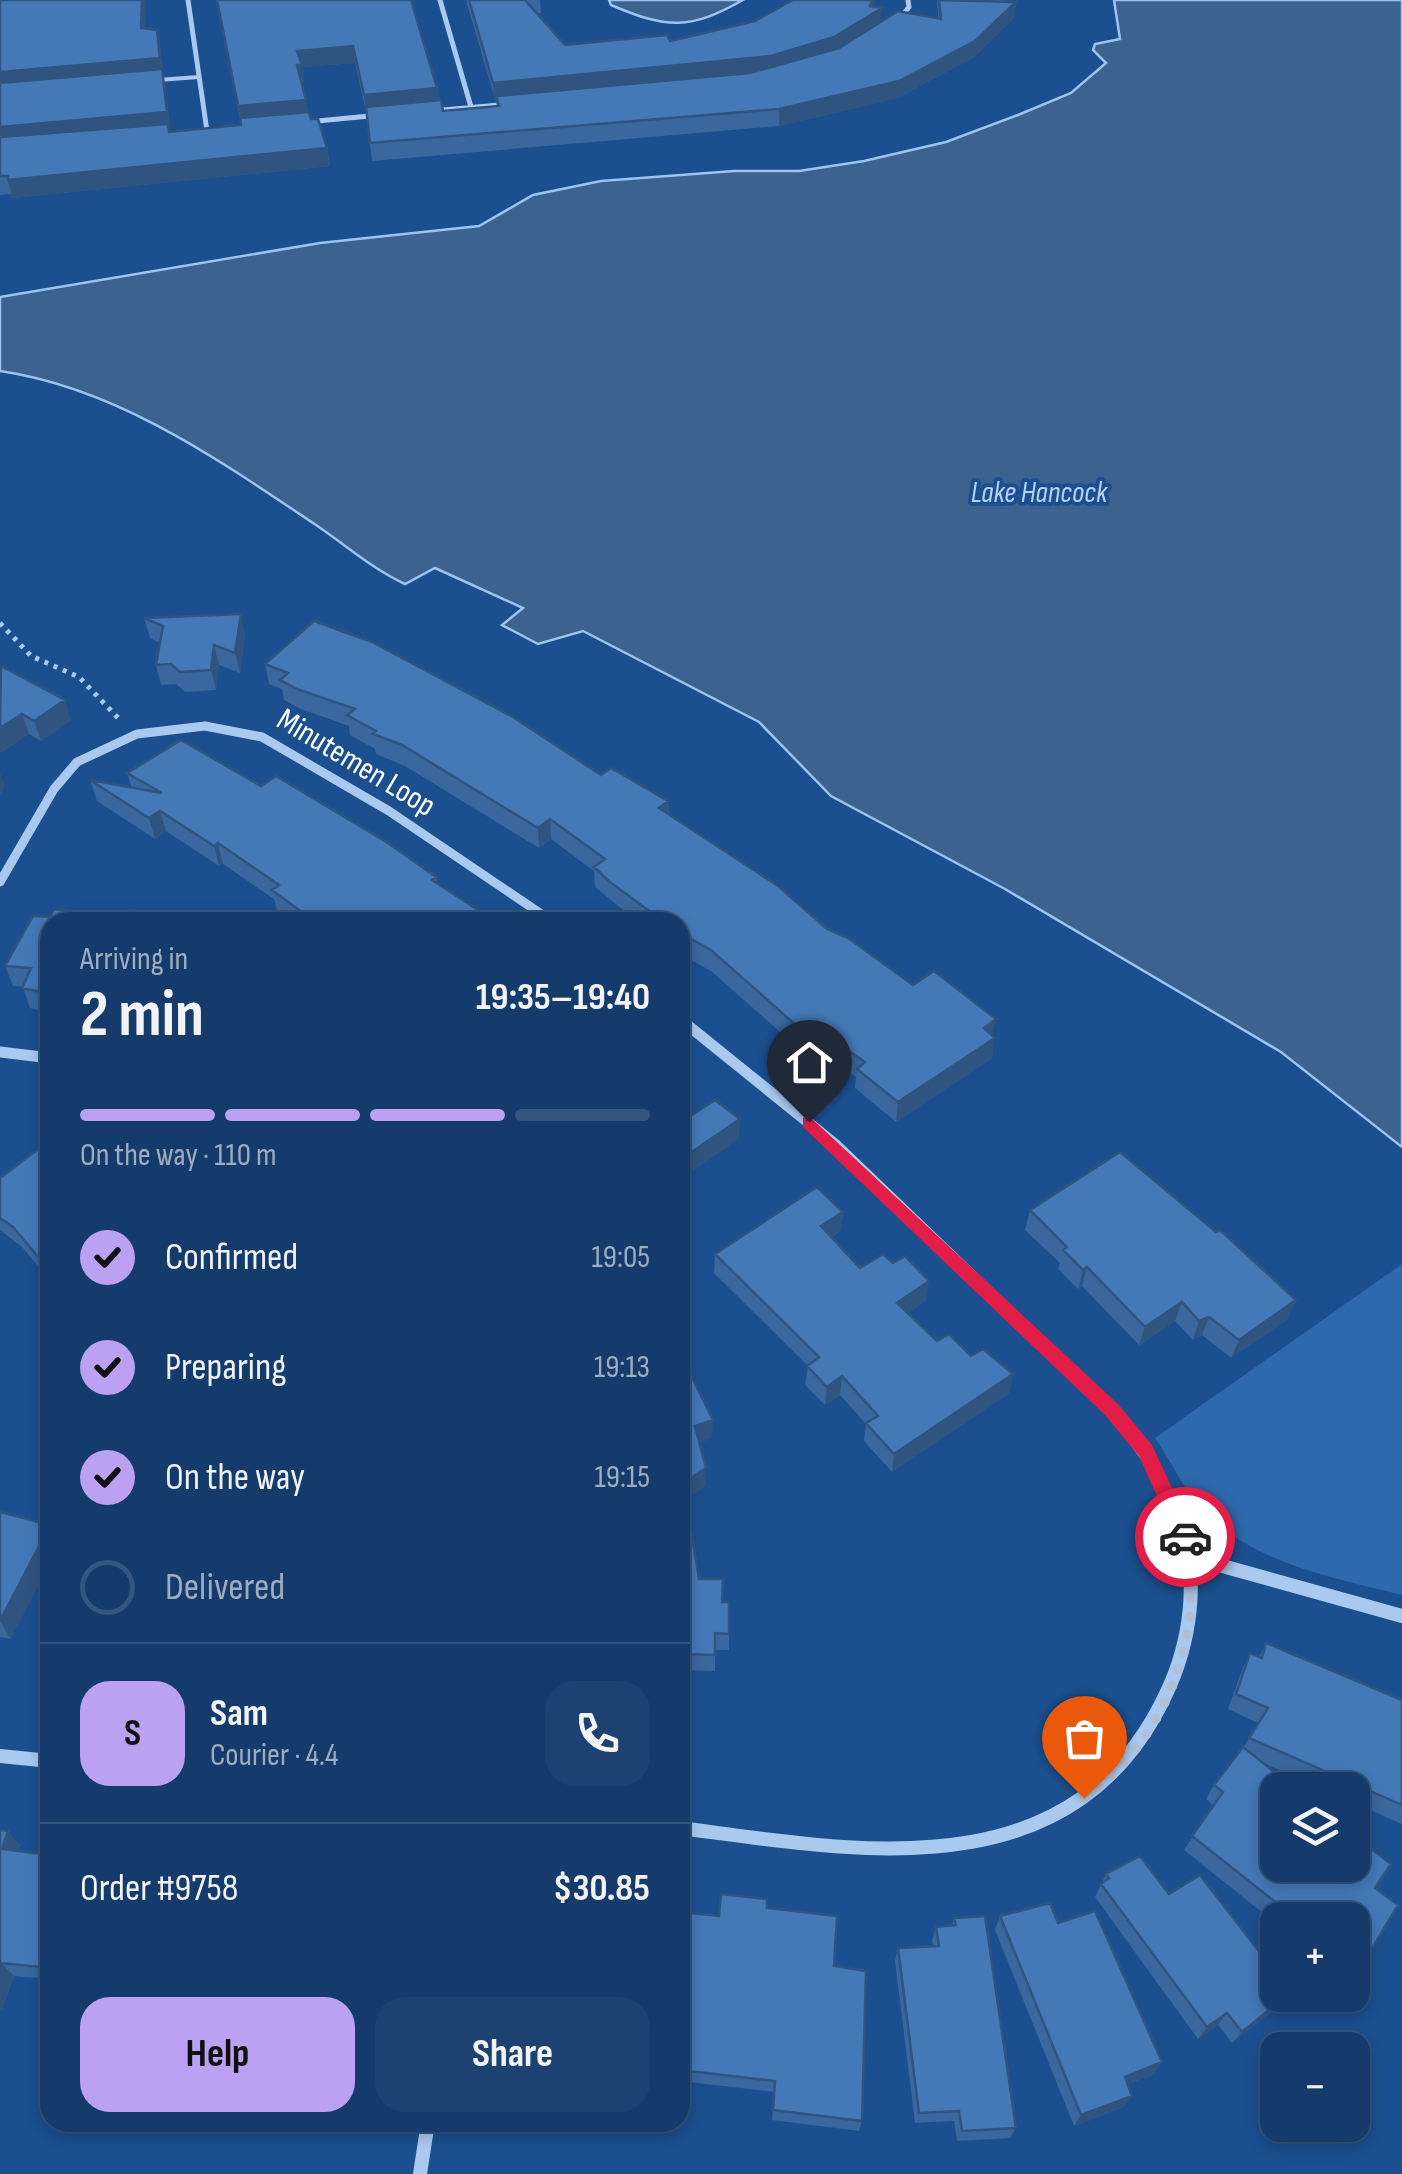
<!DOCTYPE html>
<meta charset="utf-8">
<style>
body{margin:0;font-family:"Sofia Sans Condensed",sans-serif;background:#1d4271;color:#f1f3f6;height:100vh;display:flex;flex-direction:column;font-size:38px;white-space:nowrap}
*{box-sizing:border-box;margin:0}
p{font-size:32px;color:#9dadc1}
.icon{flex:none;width:55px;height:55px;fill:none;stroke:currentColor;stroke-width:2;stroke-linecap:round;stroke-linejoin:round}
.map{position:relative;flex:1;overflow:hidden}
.panel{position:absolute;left:40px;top:912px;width:650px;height:1220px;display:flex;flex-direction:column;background:#143b6b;border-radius:30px;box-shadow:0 5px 15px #0003,0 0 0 2px #33557e}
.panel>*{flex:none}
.fabs{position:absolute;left:1260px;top:1772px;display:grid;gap:20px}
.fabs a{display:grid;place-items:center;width:110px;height:110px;border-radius:20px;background:#143b6b;box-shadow:0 5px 15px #0003,0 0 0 2px #33557e;font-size:50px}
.pin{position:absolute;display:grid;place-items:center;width:85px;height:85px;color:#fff;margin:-102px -42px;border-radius:50% 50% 50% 0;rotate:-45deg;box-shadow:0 0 10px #0007}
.pin .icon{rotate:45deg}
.courier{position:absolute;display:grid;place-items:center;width:100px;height:100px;margin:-50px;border:8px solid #e11d48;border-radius:50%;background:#fff;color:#222;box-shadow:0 2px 12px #0007}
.summary em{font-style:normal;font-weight:700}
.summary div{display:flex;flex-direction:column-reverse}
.summary{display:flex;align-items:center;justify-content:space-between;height:170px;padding:0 40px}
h1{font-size:65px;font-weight:700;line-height:75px}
.bar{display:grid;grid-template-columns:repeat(4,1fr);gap:15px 10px;align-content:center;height:120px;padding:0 40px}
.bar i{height:12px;border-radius:8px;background:#33557e}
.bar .on{background:#bca0f2}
.bar p{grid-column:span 4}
.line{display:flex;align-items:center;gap:25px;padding:0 40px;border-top:2px solid #33557e}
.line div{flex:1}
.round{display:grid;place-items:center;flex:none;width:105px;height:105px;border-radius:30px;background:#1d4271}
ol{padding:0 40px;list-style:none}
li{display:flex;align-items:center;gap:30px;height:110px}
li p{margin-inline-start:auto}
li .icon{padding:10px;border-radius:50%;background:#bca0f2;color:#111;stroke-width:4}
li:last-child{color:#9dadc1}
li i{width:55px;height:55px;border:5px solid #33557e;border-radius:50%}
.primary-button{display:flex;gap:20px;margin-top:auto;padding:20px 40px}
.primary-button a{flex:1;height:115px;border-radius:30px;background:#bca0f2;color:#111;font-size:40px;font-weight:700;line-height:115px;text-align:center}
.primary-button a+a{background:#1d4271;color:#f1f3f6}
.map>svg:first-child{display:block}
</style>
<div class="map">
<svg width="1402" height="2174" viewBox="0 0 1402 2174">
<rect width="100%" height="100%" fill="#1b4f8f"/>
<!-- green -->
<path fill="#2e69ad" d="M1402,1264V1595C1328,1576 1242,1562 1193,1498C1179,1480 1169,1458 1155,1438Z"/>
<!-- water -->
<path fill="#3c6290" stroke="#9cc4f0" stroke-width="2.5" d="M609,0H743C690,30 667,29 611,5Z
M1114,0H1402V1147L1281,1052L1005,889L831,796L759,722L583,631L538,644L502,625L523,608L435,568L405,584C371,568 347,546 316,525C219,460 117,388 0,371V297L320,243L479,226L533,195L601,181L734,171H799L864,161L946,142L1018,115L1071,93L1106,63L1093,50L1095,44L1120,39Z"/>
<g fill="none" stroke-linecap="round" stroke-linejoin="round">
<!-- path -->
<path stroke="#a9c9ee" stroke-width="5" stroke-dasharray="4 6" stroke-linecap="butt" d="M0,623L31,656L79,677L120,720"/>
<!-- lane -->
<path stroke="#a9c9ee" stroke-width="4" d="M158,80L199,77"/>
<!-- street-far3 -->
<path stroke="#a9c9ee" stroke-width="5" d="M188,0L207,131
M440,0L471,107
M899,20L909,7L908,0
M432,111L510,104
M307,122L380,115"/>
<!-- street-far2 -->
<path stroke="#a9c9ee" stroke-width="9" d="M0,882L54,789L77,762L137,734L205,726L262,737L389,811L553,922"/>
<!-- street-far1 -->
<path stroke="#a9c9ee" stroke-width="11" d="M680,1019L835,1144L1111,1409L1154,1468L1182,1526
M0,1052L50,1058"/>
<!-- street -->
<path stroke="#a9c9ee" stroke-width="14" d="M1190,1557L1402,1616
M0,1756L50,1761
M680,1828C857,1851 1072,1894 1166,1694C1191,1642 1199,1579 1181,1524
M420,2174L428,2122"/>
</g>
<!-- wall -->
<path fill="#3a679d" d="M0,0L145,29L157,30L160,46L170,132L241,125L217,0H411L437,88L439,101L443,111L497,106L466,0H540L541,13H537L565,45L670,41L875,0V7L881,22L938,18L937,0H1002L1016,2L1014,18L973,58L897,98L779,126L372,161L366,112L355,63L302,67L304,82H302L308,112L327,148L330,166L12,198L11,194L0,195Z
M144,618L245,634L240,673L219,665L216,690L185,692L176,684L161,685L156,665L160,643L150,638Z
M265,664L601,775L668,801L669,814L827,929L993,1036L992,1058L896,1122L855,1088L856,1077L817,1050L803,1043L797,1047L711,971L680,954V922H638L595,887L594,871L551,839L539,848L405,766L376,754L375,749L350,735L349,726L301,709L284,700L282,689L269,684Z
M0,667L71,720L41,741L29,734L0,753Z
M127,773L261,786L436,877L437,884L496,922H293L277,910L274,899L223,864L219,866L166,831L155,839L97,801L90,780L132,788Z
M50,917H125L161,918L162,922H50V1013L30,1008L23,987L13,986L5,966Z
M50,1140V1280L22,1247L0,1230V1178Z
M1030,1210L1288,1319L1231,1358L1202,1335L1193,1340L1175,1321L1139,1345L1082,1286L1078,1289L1058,1269L1060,1263L1025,1230Z
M843,1212L841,1231L832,1237L860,1268L926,1300L908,1313L937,1341L1013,1374L1009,1393L892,1472L864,1441L866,1424L840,1395L825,1405L805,1385L808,1366L714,1273L715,1254Z
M680,1508L699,1579L722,1602H729V1650H715V1671L680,1670Z
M0,1512L50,1525V1563L10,1639L0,1637Z
M1266,1643L1402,1700V1824L1352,1802V1790H1324L1263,1763L1375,1888L1373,1947L1362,1960L1352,1953V1920H1278V1925L1184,1850L1214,1806L1206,1799L1214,1785L1243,1748L1258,1723L1228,1709L1242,1670L1250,1653L1259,1657Z
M0,1830L20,1845L18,1851L50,1855V1979L14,1976L2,2010L0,2011Z
M1106,1874L1169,1894L1280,2005L1232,2043L1218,2025L1198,2039L1095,1897Z
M767,1908L834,1966L862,2121L859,2131L772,2120L774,2092L680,2081V1912L719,1916Z
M1000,1916L1058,1923L1154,2074L1128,2084L1124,2107L1074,2126L995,1930Z
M954,1918L1016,2128L1010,2138L957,2141L954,2121L915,2123L895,1961L898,1948L933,1947L932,1940L936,1927L952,1925Z"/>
<!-- shaded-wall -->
<path fill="#305480" d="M142,0H146L145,45L141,28Z
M872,0H875V7L882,8L880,24L833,53L770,73L496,96V100H494L493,83L870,6Z
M1016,2L1014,18L973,58L897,98L779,126V109Z
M157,30L171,129L0,145V72Z
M353,46L355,63L302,67L304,82H300L297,51Z
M437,88L439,105L366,112L364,95Z
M306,100L309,117L241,123L238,106Z
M327,148L330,166L12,198L8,180Z
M241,614L245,634L240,673L235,653Z
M214,645L219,665L216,690L211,670Z
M65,700L71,720L41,741L34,721Z
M22,714L29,734L0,753V728Z
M0,772L4,784V789L0,795Z
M668,801L669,822L659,808Z
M160,811L166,831L155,839L149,818Z
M550,819L551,839L539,848L538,828Z
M218,843L223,864L219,866L214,846Z
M996,1019L992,1039L995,1038L992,1058L896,1122L898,1102Z
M804,1023L803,1043L797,1047L798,1027Z
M740,1119L739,1139L680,1180V1160Z
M843,1212L841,1231L819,1245L821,1226Z
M1087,1267L1082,1286L1078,1289L1083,1270Z
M929,1281L926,1300L895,1322L897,1303Z
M1296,1300L1288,1319L1231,1358L1239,1340Z
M1182,1302L1175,1321L1139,1345L1145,1327Z
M1209,1317L1202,1335L1193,1340L1199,1321Z
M1013,1374L1009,1393L892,1472L894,1454Z
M842,1376L840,1395L825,1405L827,1387Z
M713,1420L712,1438L696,1445L695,1426Z
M706,1468V1486L680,1503V1485Z
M50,1527V1563L10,1639L0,1621Z
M8,1831L20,1845L14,1863L2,1849Z
M1,1963L14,1976L2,2010L0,2011V1967Z
M1288,1995L1280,2005L1232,2043L1242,2032Z
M1227,2013L1218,2025L1198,2039L1207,2027Z
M1162,2062L1154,2074L1117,2088L1125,2077Z
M1132,2096L1124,2107L1074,2126L1081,2115Z"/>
<!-- building -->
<path fill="#4478b7" stroke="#305480" stroke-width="2.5" d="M0,0H142L141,28L157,30L160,58L0,72Z
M217,0H411L437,88L364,95L353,46L297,51L302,65H297L306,100L238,106Z
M469,0H525L565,45L667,35L670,41L755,21L793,0H872L870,6L882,8L834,37L771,56L493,83Z
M939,0L1016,2L975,41L899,81L779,109L370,143L366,107L441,100L443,111L499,106L496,96L750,73L839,48L898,11L941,19Z
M162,69L167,112L0,127V83Z
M309,112L311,119H318L327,148L8,180V176H0V137L168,124L169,132L241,125L240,118Z
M241,614L235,653L214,645L211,670L180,672L171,664L156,665L163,626L144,618Z
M314,621L372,642L513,717L601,775L611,768L668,801L659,808L778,886L827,929L848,938L913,985L934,971L996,1019L984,1028L995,1038L898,1102L857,1069L865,1062L818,1030L804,1023L798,1027L711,950L680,933V922H664L610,882L594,867L605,859L550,819L538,828L402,745L373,734L376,731L347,715L355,709L297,689L280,680L288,673L265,664Z
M1,666L65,700L34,721L22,714L0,728Z
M181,740L261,786L276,776L388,843L436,877L432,880L496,922H315L272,890L279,885L218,843L214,846L160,811L149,818L90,780L162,793L127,773Z
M54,909L125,917L130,910L161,918L158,922H50V994L22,988L31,968L5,966L33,916L50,917Z
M715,1100L740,1119L680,1160V1103L692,1115Z
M50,1140V1271L13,1227L0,1218V1178Z
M1120,1152L1216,1232L1220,1230L1296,1300L1239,1340L1209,1317L1199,1321L1182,1302L1145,1327L1087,1267L1083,1270L1063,1250L1067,1247L1030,1210Z
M817,1187L843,1212L821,1226L860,1268L883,1254L893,1263L905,1256L929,1281L897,1303L937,1341L949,1334L971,1356L983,1349L1013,1374L894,1454L866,1423L878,1416L842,1376L827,1387L807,1366L819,1357L715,1254Z
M680,1353L713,1420L695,1426L706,1468L680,1485Z
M680,1508L690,1523L699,1579H723L722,1602H729V1634L715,1633V1655L680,1654Z
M0,1512L50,1525L0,1621Z
M1266,1643L1402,1700V1805L1249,1738L1268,1708L1236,1694L1250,1653L1262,1658Z
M1243,1747L1297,1790H1278V1865H1352V1834L1391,1864L1375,1888L1398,1905L1373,1947L1352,1932V1920H1298L1192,1836L1223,1792L1214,1785Z
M0,1830L8,1831L2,1849L50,1855V1968L1,1963L0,1967Z
M1140,1856L1169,1894L1200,1875L1278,1976V1995H1287L1242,2032L1227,2013L1207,2027L1101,1884L1109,1878L1106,1874Z
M721,1894L767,1899V1908L837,1916L834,1966L866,1971L862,2121L773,2110L775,2081L680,2070V1912L719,1916Z
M1050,1903L1058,1923L1095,1911L1162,2062L1125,2077L1132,2096L1081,2115L1000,1916Z
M985,1916L1016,2128L962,2131L959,2111L919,2113L898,1948L939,1946L936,1927L956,1925L954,1918Z"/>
<!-- route -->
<path fill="#e11d48" d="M809,1116L1118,1404L1152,1445L1195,1537L1192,1543H1178L1139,1456L1105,1415L803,1127V1118Z"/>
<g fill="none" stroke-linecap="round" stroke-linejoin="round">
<!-- done -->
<path stroke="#afc1d8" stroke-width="10" stroke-dasharray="0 18" d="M1084,1798C1165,1741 1208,1634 1185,1537"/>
</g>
<g text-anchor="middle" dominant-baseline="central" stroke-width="8" stroke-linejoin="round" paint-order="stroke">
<!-- far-water labels -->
<g font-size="30" font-style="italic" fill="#b5d3f5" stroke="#1b4f8f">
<text x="1039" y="493">Lake Hancock</text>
</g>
<!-- street labels -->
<g font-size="32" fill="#fff" stroke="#1b4f8f">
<text transform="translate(356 763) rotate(31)">Minutemen Loop</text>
</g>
</g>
</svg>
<div class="fabs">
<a><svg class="icon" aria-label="layers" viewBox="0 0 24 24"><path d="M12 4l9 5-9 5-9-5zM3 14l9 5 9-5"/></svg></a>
<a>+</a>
<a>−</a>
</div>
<div class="pin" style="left:1084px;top:1798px;background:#ea580c"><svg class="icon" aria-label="bag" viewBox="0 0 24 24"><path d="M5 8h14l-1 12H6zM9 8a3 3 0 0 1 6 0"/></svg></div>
<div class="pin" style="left:809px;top:1122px;background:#1f2937"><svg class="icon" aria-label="home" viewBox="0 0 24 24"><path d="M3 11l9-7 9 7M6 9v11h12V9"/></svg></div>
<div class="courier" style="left:1185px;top:1537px"><svg class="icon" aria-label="car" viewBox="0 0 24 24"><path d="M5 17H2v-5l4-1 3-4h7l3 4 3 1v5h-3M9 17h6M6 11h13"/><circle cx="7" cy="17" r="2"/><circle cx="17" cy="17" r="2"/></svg></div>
<section class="panel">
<div class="summary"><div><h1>2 min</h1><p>Arriving in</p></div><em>19:35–19:40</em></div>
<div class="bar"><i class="on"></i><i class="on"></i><i class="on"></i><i></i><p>On the way · 110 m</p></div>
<ol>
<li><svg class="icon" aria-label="check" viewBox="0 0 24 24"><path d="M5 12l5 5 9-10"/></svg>Confirmed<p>19:05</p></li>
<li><svg class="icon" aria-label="check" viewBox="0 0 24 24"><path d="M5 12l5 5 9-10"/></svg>Preparing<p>19:13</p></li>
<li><svg class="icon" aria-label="check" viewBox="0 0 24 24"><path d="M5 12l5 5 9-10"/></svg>On the way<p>19:15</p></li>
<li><i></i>Delivered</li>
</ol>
<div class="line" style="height:180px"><b class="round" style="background:#bca0f2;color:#111">S</b><div><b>Sam</b><p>Courier · 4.4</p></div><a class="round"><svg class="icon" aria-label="phone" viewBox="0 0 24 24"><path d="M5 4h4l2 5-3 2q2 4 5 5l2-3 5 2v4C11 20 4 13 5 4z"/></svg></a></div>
<div class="line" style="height:130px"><div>Order #9758</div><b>$30.85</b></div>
<div class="primary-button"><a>Help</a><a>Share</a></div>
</section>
</div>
